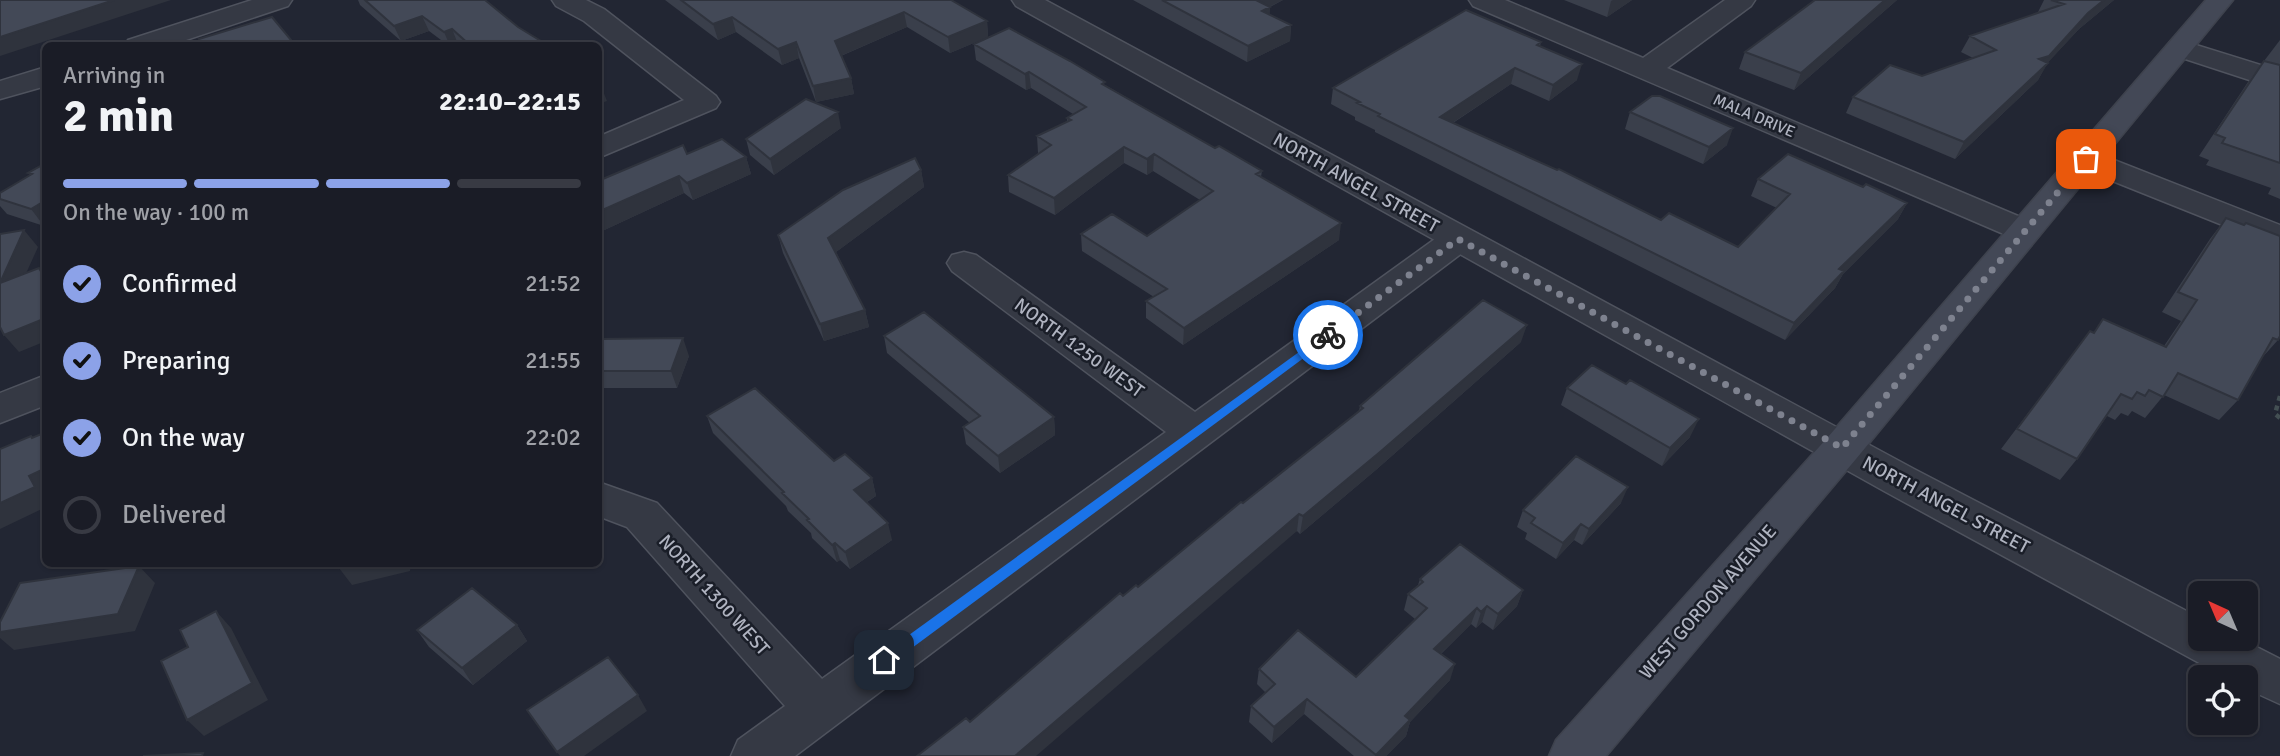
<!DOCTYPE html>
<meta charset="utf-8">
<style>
body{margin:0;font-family:Signika,sans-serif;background:#23252e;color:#f1f3f6;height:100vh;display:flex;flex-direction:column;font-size:26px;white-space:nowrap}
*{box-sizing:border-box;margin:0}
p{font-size:23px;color:#9fa1a7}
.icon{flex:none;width:38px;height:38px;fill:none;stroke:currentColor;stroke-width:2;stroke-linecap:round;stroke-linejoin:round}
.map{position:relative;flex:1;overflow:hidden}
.panel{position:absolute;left:42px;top:42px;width:560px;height:525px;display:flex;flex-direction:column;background:#1a1c26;border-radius:10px;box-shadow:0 2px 5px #0004,0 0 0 2px #383a43}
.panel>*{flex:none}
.needle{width:46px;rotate:316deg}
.controls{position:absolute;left:2188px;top:581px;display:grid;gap:14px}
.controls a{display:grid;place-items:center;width:70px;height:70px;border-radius:10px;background:#1a1c26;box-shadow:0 2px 5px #0004,0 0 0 2px #383a43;font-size:35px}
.pin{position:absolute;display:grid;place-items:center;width:60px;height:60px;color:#fff;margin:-30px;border-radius:14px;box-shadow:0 4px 10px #0006}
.courier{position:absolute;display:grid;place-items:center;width:70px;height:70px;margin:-35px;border:5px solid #1a73e8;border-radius:50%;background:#fff;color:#222;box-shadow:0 2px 9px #0007}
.overview em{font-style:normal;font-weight:700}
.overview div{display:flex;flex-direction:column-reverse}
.overview{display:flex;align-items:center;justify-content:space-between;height:119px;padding:0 21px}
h1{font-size:46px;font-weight:700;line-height:52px}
.bar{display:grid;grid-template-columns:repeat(4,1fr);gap:10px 7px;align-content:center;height:84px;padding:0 21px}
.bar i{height:9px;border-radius:5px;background:#383a43}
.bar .on{background:#8ca2e8}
.bar p{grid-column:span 4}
ol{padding:0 21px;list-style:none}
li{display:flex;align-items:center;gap:21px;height:77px}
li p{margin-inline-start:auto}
li .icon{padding:7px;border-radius:50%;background:#8ca2e8;color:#111;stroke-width:4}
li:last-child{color:#9fa1a7}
li i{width:38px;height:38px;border:4px solid #383a43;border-radius:50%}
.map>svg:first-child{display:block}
</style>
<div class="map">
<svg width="2280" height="756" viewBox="0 0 2280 756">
<rect width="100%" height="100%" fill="#222633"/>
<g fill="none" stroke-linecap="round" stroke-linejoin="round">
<!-- minor casing -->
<g stroke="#4f535e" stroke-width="3">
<path id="minor" d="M252,0H292L288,6L168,46H124L128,40Z
M552,0H586L604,9L716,96L720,102L716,108L598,158V137L684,100L584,21L556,6Z
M1469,0H1505L1643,58L1725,0H1755L1751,6L1667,68L2037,224L2042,231L2037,238L2025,242L2013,238L1473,6Z
M2180,40L2280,71V90L2170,54L2166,48L2170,42Z
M46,67V86L0,99V81Z
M2086,149L2280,225V248L2075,166L2070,159L2075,152Z
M1458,228L1470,231L1475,239L1470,247L795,756H731L738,740L785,706L627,527L598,516V482L657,503L822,679L1166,432L952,271L947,263L952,255L964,252L976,255L1195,412L1446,231Z
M46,375V405L0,423V393Z"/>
</g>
<!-- tertiary casing -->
<g stroke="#4f535e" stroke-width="3">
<path id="tertiary" d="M1012,0H1045L1914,469L2200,618V639H2241L2280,659V704L2245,688V677H2225L1884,491L1016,6Z"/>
</g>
<!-- secondary casing -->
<g stroke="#3e424d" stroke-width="3">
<path id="secondary" d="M2206,0H2233L1856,459L1606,756H1549L1556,740L1828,437Z"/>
</g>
<!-- path -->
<path stroke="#434f53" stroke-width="4.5" stroke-dasharray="5 5" stroke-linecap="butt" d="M2280,396L2275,414L2280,418"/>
<!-- minor -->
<use href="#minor" fill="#353944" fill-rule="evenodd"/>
<!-- tertiary -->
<use href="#tertiary" fill="#353944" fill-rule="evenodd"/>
<!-- secondary -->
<use href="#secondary" fill="#434856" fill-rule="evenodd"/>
</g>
<!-- wall -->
<path fill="#3a3f4b" d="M358,0H485L518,27L549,46H460L458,44L454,46H449L429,31L401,41L360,5Z
M665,0H951L987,21L988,37L950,53L907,27L841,56L851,78L854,94L816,102L799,58L782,65L736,32L718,40Z
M1133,0H1283L1270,7L1269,15L1291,25L1290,41L1247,62Z
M1564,0H1632L1607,17Z
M1815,0H1897L1794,90L1739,69L1745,52Z
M2044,0H2114L2079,29L2047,63L2038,80L1955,159L1846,113L1853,97L1922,76L1973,58L1961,52L1970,36L2037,14Z
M2280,40V199L2268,194L2271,188L2206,165L2209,160L2199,156L2248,82Z
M1541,42L1540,46L1577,80L1549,101L1511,84L1453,123L1661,220L1738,247L1777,208L1751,196L1758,179L1863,187L1907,203L1898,219L1843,274L1835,288L1785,340L1375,132V130L1355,120V117L1331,104L1333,88Z
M974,44L1105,85L1215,148L1262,171L1261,177L1339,240L1183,345L1146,318V301L1154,297L1082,251L1081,234L1147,236L1200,200L1153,171L1147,175L1124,163L1055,215L1009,192L1008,175L1039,154L1038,153L1037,136L1067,122V118L1073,114L1031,88L1026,90L976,60Z
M1630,112L1727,145L1703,164L1625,129Z
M841,128L774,175L750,155L746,139Z
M687,154L746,157L751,174L693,200L684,193L598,233Z
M46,163V225L44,226L7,214L0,206V193L30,175L28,173Z
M921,170L924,187L836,252L865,310L869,327L824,341L783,253L778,235Z
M2226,218L2278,340L2260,360L2238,400L2219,420L2164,395L2145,418L2132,411L2128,416L2121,413L2115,420L2107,416L2077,459L2060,480L2001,449L2090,331L2094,333L2164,346L2181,321L2162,312L2210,239Z
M884,336L1054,417L1055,435L1000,473L966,444L963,427L970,423L887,353Z
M598,339L689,356L677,388H598Z
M1521,342L1377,469L1300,534L1297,531L970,722L1123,596L1138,587L1359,411L1360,406Z
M1567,388L1690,437L1662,466L1561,405Z
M707,416L872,478L876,496L867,502L892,540L850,569L840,560L837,562L812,538L811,533L788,511L786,506L713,433Z
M1621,503L1582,545L1574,540L1556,559L1525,539L1527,533L1517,527L1523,510Z
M1420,579L1523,590L1517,606L1493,630L1482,622L1476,628L1471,624L1441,654L1450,680L1410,722L1406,736L1386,756H1354L1304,714L1272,743L1249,722L1251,706L1266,693L1257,684L1259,669L1356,677L1415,619L1404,610L1408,594L1418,585Z
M517,625L527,641L473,685L429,647L417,630Z"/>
<!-- shaded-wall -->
<path fill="#2f333d" d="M114,0H171L0,56V37Z
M1254,0H1283L1253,15Z
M1613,0H1632L1607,17L1611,1Z
M1885,0H1897L1794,90L1801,73Z
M2104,0H2114L2079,29L2043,68L2048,63L2038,80L1955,159L1964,142L2039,59L2088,13Z
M1270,7L1269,23L1262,11Z
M904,12L907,27L838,57L835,41Z
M422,16L429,31L401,41L394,26Z
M732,17L736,32L718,40L713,24Z
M987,21L988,37L950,53L948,37Z
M1291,25L1290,41L1247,62L1248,46Z
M452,29L458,44L454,46H450L444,32Z
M796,42L799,58L782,65L778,49Z
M1582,64L1577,80L1549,101L1553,85Z
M1515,68L1511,84L1437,133L1440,117Z
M1029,72L1031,88L1026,90L1025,74Z
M851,78L854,94L816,102L813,86Z
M601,86L607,101L598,104V87Z
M838,112L841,128L774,175L770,159Z
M1733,128L1727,145L1703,164L1709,147Z
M1124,147V163L1055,215L1054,198Z
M1154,154L1153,171L1147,175V159Z
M746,157L751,174L693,200L687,183Z
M921,170L924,187L832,255L828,238Z
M679,176L684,193L598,233V212Z
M46,200V225L44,226L31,209Z
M1907,203L1898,219L1843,274L1835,288L1785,340L1794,323L1839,269Z
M1341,223L1339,240L1183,345L1184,328Z
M24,230L38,247L14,300L0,283Z
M865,310L869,327L824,341L820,324Z
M46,318V341L19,352L4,335Z
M1527,325L1521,342L1377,469L1300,534L1303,516Z
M683,338L689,356L677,388L671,371Z
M1054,417L1055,435L1000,473L998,456Z
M1699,419L1690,437L1662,466L1670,448Z
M46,468V507L0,529V503L29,476Z
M872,478L876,496L858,507L854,490Z
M1628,487L1621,503L1582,545L1589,529Z
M1299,514L1297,531L1036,756H1015Z
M888,523L892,540L850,569L845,552Z
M1581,524L1574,540L1556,559L1563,543Z
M835,543L840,560L837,562L832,545Z
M358,564H411L410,571L352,585L339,568Z
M139,566L155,583L135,631L14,650L0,638V632Z
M1523,590L1517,606L1493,630L1498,614Z
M1487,606L1482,622L1476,628L1481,612Z
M1477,608L1471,624L1429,665L1434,649Z
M216,611L231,628L268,700L204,736L187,720Z
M517,625L527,641L473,685L462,668Z
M1455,664L1450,680L1410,722L1406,736L1386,756H1375L1405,716Z
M638,695L647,711L584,756H560L557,752Z
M1307,699L1304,714L1272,743L1274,727Z"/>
<!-- building -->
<path fill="#434957" stroke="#2f333d" stroke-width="2" d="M0,0H114L0,37Z
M365,0H485L518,27L549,46H471L452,29L444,32L422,16L394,26Z
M681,0H951L987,21L948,37L904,12L835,41L851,78L813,86L796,42L778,49L732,17L713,24Z
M1162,0H1256L1270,7L1262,11L1291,25L1248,46Z
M1815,0H1885L1801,73L1745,52Z
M2051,0H2104L2088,13L2049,56L2039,59L2048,63L1964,142L1853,97L1890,65L1922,76L1996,50L1970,36L2064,4Z
M1466,10L1541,42L1537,45L1582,64L1553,85L1515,68L1440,117L1557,170L1559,169L1661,220L1669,213L1738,247L1790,194L1758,179L1788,154L1863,187L1866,184L1907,203L1839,269L1844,271L1794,323L1378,116L1380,114L1357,103L1360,102L1333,88Z
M272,17L296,46H204L199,39Z
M1009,28L1070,61L1105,82L1102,84L1215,148L1219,146L1262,171L1256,174L1341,223L1184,328L1146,301L1167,289L1081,234L1112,214L1147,236L1213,191L1154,154L1147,159L1124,147L1054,198L1008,175L1051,145L1037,136L1071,120L1067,118L1086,107L1029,72L1025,74L974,44Z
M2264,61L2280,65V163L2222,143L2225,138L2215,134Z
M1652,96H1660L1733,128L1709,147L1630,112Z
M806,99L838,112L770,159L746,139Z
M722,139L746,157L687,183L679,176L598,212V181L683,145L687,154Z
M915,158L921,170L828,238L865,310L820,324L778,235L843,190Z
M46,163V200L31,209L0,199V193L32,174L28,173Z
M2226,218L2244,225L2246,223L2280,236V336L2278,340L2273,338L2238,400L2178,373L2163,397L2149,390L2145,396L2137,392L2132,399L2121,394L2077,459L2017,429L2090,331L2094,333L2103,319L2166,347L2197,300L2178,292Z
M24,230L0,283V234Z
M39,268L46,280V318L4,335L0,327V283Z
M1483,300L1527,325L1380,452L1303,516L1299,514L1015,756H917L966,718L970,722L1120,593L1123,596L1136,585L1138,587L1241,502L1243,503L1363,408L1360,406Z
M924,312L1054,417L998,456L963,427L980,416L884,336Z
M683,338L671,371H598V339Z
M1592,365L1626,384L1630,380L1699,419L1670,448L1567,388Z
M755,388L834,461L845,454L872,478L854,490L888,523L845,552L835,543L832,545L807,520L809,519L782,493L784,492L707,416Z
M46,432V468L29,476L35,487L0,503V449L31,436L32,438Z
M1576,456L1628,487L1589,529L1581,524L1563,543L1531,523L1535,518L1523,510Z
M1460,544L1523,590L1498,614L1487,606L1481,612L1477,608L1434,649L1455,664L1405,716L1410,720L1376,755L1307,699L1274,727L1251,706L1275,684L1259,669L1298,630L1356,677L1427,608L1408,594L1423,582L1420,579Z
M339,564H358L339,568Z
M139,566L118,614L0,632V622L20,583Z
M472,588L517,625L462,668L417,630Z
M216,611L252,683L187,720L161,661L188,647L180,630Z
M608,657L638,695L557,752L527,710Z
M203,753L202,756H143Z"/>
<!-- route -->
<path fill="#1a73e8" d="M1328,331L1334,335L1332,337L889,665H880V656Z"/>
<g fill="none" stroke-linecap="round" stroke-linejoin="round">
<!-- done -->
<path stroke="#7e828f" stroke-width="7" stroke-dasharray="0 12.6" d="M1328,335L1458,239L1842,448L2086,159"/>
</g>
<g text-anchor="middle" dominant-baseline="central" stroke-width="5" stroke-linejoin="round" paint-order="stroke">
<!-- far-street labels -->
<g font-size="16" fill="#afb3c0" stroke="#1a1e28">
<text transform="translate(1754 116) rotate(23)">MALA DRIVE</text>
</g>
<!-- street labels -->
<g font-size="19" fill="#afb3c0" stroke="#1a1e28">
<text transform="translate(1356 183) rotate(29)">NORTH ANGEL STREET</text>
<text transform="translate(1079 348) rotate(36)">NORTH 1250 WEST</text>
<text transform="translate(1946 505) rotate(28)">NORTH ANGEL STREET</text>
<text transform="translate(714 595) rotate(48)">NORTH 1300 WEST</text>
<text transform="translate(1708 602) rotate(-49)">WEST GORDON AVENUE</text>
</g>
</g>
</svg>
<div class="controls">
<a><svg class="needle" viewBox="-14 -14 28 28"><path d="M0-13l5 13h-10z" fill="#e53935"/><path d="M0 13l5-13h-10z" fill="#9fa1a7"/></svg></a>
<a><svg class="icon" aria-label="locate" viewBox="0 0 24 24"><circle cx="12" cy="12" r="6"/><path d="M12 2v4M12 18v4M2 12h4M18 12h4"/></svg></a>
</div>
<div class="pin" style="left:2086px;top:159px;background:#ea580c"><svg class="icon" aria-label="bag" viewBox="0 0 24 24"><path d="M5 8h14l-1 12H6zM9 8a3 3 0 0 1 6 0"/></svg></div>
<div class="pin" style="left:884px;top:660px;background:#1f2937"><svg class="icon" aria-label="home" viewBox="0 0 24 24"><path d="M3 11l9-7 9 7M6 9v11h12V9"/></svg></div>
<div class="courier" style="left:1328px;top:335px"><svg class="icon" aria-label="bike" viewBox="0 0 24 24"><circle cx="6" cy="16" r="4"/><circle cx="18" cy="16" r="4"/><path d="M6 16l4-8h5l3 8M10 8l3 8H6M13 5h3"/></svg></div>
<section class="panel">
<div class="overview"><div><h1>2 min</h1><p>Arriving in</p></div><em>22:10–22:15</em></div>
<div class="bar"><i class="on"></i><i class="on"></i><i class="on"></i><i></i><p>On the way · 100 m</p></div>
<ol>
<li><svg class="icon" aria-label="check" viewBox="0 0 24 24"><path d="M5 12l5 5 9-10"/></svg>Confirmed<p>21:52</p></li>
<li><svg class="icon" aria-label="check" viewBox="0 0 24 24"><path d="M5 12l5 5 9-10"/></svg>Preparing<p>21:55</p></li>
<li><svg class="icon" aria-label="check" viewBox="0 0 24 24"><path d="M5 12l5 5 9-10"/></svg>On the way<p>22:02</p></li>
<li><i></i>Delivered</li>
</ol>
</section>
</div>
